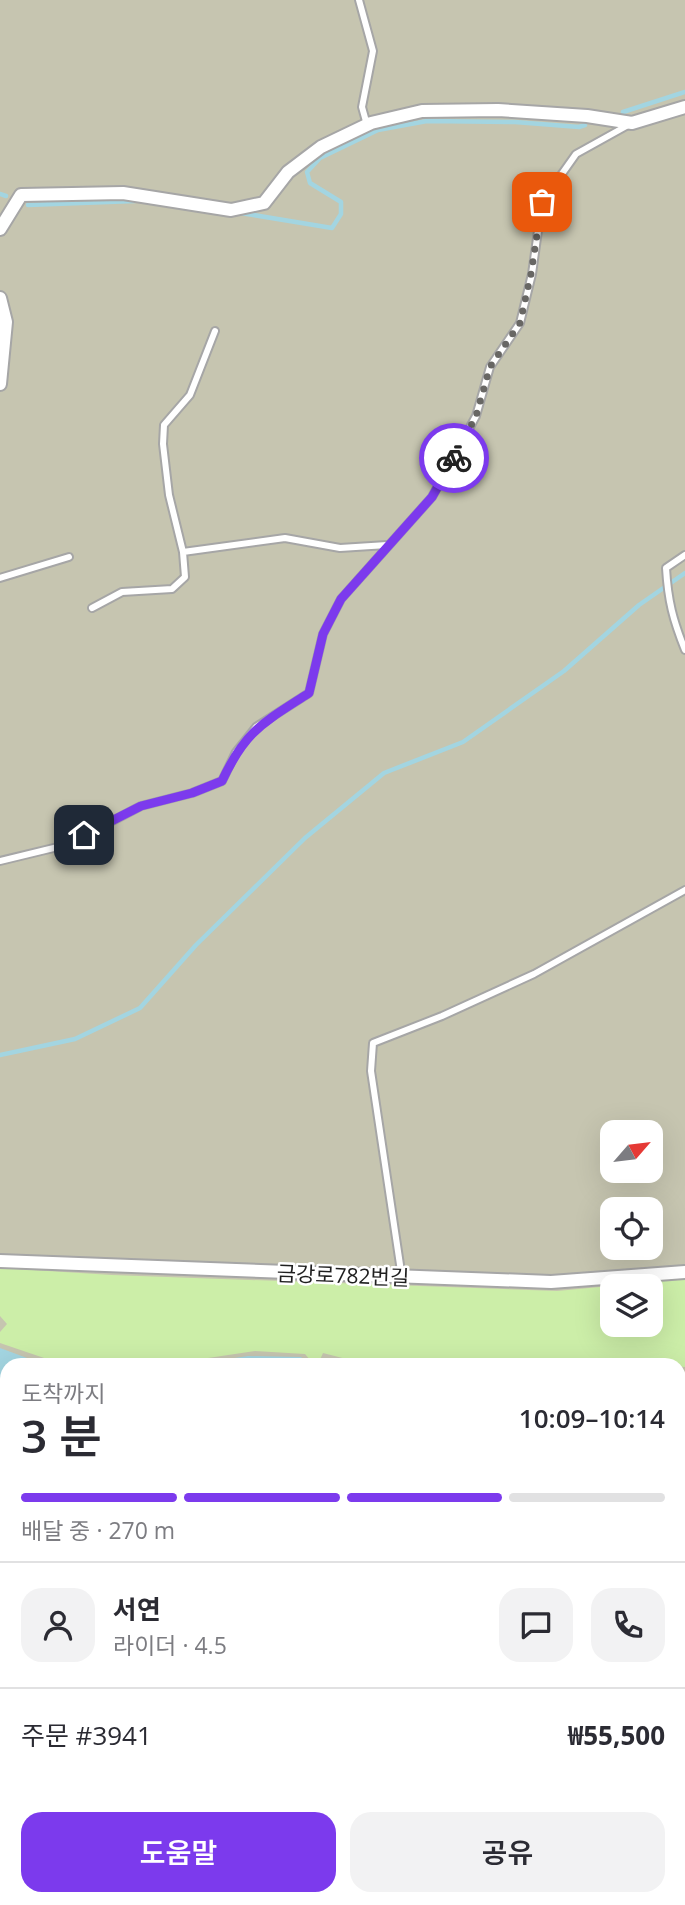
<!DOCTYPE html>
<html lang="ko">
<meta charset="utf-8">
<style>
body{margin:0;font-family:"Open Sans","Noto Sans KR",sans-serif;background:#f2f2f3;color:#2b2b33;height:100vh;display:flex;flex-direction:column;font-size:26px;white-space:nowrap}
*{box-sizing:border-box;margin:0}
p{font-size:23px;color:#7c7c81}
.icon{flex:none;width:38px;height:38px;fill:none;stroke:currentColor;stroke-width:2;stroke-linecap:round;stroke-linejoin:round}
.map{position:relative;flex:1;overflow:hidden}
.side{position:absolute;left:0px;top:1358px;width:686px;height:548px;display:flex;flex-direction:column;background:#fff;border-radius:21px 21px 0 0;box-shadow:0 7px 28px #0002}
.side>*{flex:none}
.needle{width:46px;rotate:62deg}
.buttons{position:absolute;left:600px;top:1120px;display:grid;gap:14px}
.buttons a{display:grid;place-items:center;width:63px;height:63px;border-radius:14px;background:#fff;box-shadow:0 7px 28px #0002;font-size:35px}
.pin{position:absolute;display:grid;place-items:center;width:60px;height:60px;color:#fff;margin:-30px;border-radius:14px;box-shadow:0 4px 10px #0006}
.courier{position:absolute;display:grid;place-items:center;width:70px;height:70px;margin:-35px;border:5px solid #7c3aed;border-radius:50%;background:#fff;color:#222;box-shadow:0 2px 9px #0007}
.summary em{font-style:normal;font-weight:600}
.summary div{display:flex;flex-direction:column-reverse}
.summary{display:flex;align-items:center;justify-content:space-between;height:119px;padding:0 21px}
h1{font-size:46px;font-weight:600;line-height:52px}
.bar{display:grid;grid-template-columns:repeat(4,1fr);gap:10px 7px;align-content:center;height:84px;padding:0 21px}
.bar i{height:9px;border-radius:5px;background:#e1e1e2}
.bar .on{background:#7c3aed}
.bar p{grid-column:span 4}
.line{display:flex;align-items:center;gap:18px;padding:0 21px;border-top:2px solid #e1e1e2}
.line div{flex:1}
.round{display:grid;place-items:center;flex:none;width:74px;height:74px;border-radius:21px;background:#f2f2f3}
.button{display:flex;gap:14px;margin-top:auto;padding:14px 21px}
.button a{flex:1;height:80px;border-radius:21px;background:#7c3aed;color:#fff;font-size:28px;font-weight:600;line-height:80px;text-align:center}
.button a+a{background:#f2f2f3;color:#2b2b33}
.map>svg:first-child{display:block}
</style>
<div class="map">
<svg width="685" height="1905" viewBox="0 0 685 1905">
<rect width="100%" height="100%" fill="#f1ece5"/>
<!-- construction -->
<path fill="#c6c5b0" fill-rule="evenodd" d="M0,0H685V1905H0ZM612,1132H651V1171H612ZM612,1209H651V1248H612ZM612,1286H651V1325H612ZM7,1365H679V1899H7Z"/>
<!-- grass -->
<path fill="#cceea8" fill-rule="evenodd" d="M0,1268L112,1275L557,1291L685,1279V1367L527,1358L393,1365L358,1362L323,1353L319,1362L311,1361L305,1354L255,1351L161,1365H99L47,1359L0,1343V1332L7,1324L0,1316ZM612,1286H651V1325H612Z
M679,1404H685V1538L679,1529Z"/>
<!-- forest -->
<path fill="#aad397" d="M0,1546H7V1660H0Z"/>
<!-- water -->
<path fill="#a3d5e1" d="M0,1348L46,1365H7V1433L0,1432Z
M248,1356L301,1357L309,1365H188Z"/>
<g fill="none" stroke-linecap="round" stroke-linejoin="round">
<!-- stream -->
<path stroke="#a3d5e1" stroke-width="4.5" d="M623,112L685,92
M0,194L6,196
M28,205L135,201
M241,213L332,228L341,214V202L310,183L307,172L320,158L378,130L427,121L515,122L579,127L585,125
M0,1055L75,1039L140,1008L196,945L305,838L384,773L463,742L564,671L639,605L685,573
M679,1544L685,1554"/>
<!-- lane casing -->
<g stroke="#a6a6a6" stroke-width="10">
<path id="lane" d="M359,0L373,51L362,107L367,125
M183,552L285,538L340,548L387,545
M685,555L666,568C668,601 673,620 685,650
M0,578L69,557
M92,608L122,592L172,589L185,577L183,552L169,495L163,444L164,425L190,395L215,331
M0,861L66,845L141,806L192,793L222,781L236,752L256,727L309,693L323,634L341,599L432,497L476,416L490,367L520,323L532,274L542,202L576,154L630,124
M402,1278L371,1071L373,1043L442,1016L534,974L685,890
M0,1540H7
M679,1659L685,1665
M0,1665L7,1666
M504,1899L514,1905"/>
</g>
<!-- street casing -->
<g stroke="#a6a6a6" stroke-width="16">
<path id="street" d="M0,229L21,195L123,193L231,210L264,203L288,172L321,147L371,123L422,111L498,110L587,116L632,123L685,107
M0,298L6,322L0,384
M0,1261L551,1282L685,1272"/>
</g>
<!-- highway casing -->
<g stroke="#e71a67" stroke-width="26">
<path id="highway" d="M0,1594H7
M0,1612H7
M679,1618L685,1619
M679,1638H685"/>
</g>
<!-- path -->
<path stroke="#ff7268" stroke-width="2.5" stroke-dasharray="3.5 3.5" stroke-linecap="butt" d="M0,1520H7
M679,1583L685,1581"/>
<!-- lane -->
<use href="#lane" stroke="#fff" stroke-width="6"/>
<!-- street -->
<use href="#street" stroke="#fff" stroke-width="12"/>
<!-- highway -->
<use href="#highway" stroke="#ed889e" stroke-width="23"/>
</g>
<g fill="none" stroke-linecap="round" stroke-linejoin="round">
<!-- done -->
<path stroke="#686764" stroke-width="7" stroke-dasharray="0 12.6" d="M454,458L476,416L490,367L520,323L531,274L542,202"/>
<!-- route -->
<path stroke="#7c3aed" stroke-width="9" d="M84,835L141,806L192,793L222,781C246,730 263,723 309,693L323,634L341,599L432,497L454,458"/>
</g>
<g text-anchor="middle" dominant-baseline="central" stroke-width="5" stroke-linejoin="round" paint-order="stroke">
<!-- street labels -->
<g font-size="21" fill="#1f1f1f" stroke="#fff">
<text transform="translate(343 1275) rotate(2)">금강로782번길</text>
</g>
</g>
</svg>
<div class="buttons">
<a><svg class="needle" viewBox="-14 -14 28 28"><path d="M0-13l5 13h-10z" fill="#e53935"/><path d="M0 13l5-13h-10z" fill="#7c7c81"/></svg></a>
<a><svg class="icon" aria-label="locate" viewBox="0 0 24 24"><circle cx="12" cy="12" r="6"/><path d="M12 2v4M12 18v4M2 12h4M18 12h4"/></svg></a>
<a><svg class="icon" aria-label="layers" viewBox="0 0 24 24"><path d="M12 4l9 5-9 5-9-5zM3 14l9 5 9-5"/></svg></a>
</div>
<div class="pin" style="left:542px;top:202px;background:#ea580c"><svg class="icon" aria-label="bag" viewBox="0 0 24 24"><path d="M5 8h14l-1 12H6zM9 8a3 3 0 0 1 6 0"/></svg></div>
<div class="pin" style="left:84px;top:835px;background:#1f2937"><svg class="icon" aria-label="home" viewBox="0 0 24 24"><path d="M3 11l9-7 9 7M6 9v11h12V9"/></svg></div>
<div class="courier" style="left:454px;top:458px"><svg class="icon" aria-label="bike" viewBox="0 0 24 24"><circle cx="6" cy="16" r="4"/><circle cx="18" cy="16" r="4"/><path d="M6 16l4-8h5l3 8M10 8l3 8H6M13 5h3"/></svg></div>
<section class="side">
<div class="summary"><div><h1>3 분</h1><p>도착까지</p></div><em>10:09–10:14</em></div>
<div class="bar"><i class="on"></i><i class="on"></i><i class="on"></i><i></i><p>배달 중 · 270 m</p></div>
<div class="line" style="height:126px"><a class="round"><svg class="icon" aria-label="person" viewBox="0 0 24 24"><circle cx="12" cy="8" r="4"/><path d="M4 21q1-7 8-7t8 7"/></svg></a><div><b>서연</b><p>라이더 · 4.5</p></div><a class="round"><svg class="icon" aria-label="chat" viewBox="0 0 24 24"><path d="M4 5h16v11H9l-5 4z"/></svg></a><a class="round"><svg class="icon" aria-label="phone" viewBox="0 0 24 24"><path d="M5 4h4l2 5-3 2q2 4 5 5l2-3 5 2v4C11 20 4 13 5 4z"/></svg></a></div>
<div class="line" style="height:91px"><div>주문 #3941</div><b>₩55,500</b></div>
<div class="button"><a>도움말</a><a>공유</a></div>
</section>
</div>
